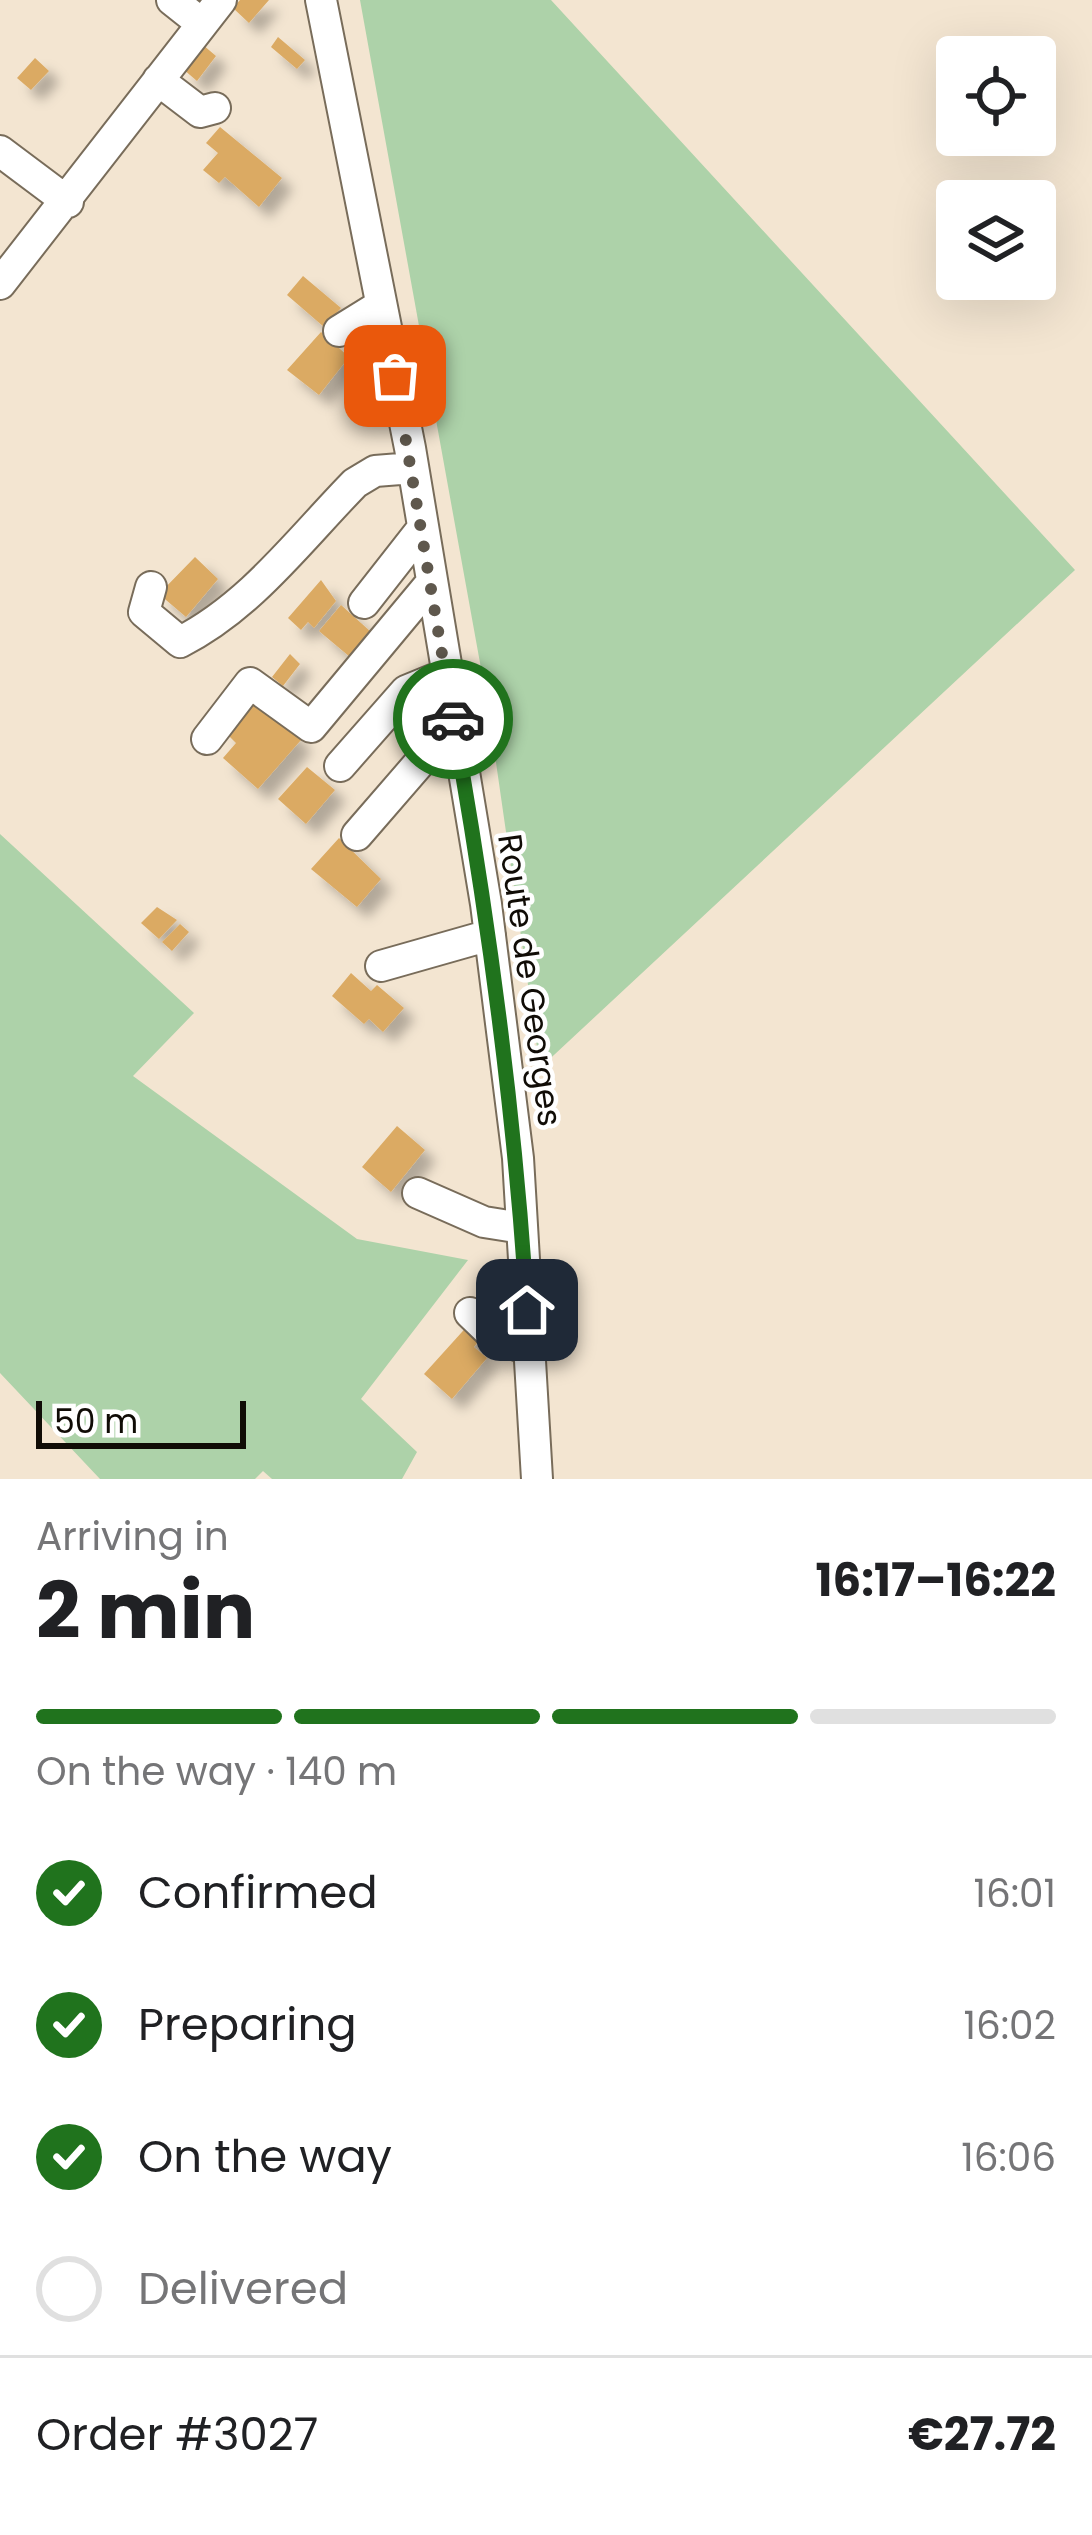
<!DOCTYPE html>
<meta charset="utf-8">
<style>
body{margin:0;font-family:Poppins,sans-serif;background:#f6f6f6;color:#202124;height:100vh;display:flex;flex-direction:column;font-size:45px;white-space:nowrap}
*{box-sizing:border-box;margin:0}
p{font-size:39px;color:#757577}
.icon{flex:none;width:66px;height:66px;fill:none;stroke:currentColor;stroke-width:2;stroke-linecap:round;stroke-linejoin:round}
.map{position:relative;height:1479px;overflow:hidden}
.details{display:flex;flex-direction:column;background:#fff;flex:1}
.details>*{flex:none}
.tools{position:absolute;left:936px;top:36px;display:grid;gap:24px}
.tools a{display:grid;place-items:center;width:120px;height:120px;border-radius:12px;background:#fff;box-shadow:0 12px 48px #0002;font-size:60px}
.scale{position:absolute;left:36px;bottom:30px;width:210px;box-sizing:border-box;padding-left:12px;border:6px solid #100c06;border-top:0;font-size:33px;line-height:42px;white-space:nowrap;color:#100c06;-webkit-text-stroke:9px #fff;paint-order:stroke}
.pin{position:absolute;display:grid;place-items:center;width:102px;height:102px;color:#fff;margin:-51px;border-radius:24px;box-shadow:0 6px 18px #0006}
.courier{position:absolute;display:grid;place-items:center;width:120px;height:120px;margin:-60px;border:9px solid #20731d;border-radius:50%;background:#fff;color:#222;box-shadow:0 3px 15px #0007}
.headline em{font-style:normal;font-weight:700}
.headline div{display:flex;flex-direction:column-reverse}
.headline{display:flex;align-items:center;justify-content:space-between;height:204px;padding:0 36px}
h1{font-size:78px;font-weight:700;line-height:90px}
.bar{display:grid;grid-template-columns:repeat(4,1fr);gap:18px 12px;align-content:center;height:144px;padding:0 36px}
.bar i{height:15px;border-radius:9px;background:#e0e0e0}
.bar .selected{background:#20731d}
.bar p{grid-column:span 4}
.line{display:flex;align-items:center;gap:30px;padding:0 36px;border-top:3px solid #e0e0e0}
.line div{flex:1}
ol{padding:0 36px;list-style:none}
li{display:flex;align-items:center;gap:36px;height:132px}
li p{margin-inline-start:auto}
li .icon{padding:12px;border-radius:50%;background:#20731d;color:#fff;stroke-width:4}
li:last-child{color:#757577}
li i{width:66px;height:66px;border:6px solid #e0e0e0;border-radius:50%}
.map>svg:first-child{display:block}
</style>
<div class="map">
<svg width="1092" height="1479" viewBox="0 0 1092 1479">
<defs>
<filter id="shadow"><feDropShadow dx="11" dy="11" stdDeviation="6" flood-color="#0004"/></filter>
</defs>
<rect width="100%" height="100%" fill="#f3e5d1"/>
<!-- green -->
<path fill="#add2a9" d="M360,0H551L1075,570L540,1068L488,707Z
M0,834L194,1013L133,1076L357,1239L468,1260L361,1399L417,1452L402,1479H272L263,1471L255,1479H100L0,1373Z"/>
<!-- building -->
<path fill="#dbaa63" filter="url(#shadow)" d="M240,0H269L249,23L233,8Z
M278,37L305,60L297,69L271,47Z
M203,45L216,56L197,81L183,69Z
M35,58L49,71L31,90L17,78Z
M220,127L282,178L259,207L225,177L219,183L203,170L218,153L206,143Z
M303,276L341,308L324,327L287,295Z
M321,332L349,357L319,395L287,370Z
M195,557L218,579L186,617L159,594Z
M321,580L336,601L314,628L308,622L301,630L288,618Z
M341,605L371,632L350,657L319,631Z
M290,654L300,664L283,686L272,677Z
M254,699L301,740L258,789L223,758L236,743L225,732Z
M307,767L335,790L306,824L278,799Z
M339,838L381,879L357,907L311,869Z
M157,907L177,920L159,939L141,923Z
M180,924L189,932L172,951L162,942Z
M351,973L371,991L377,985L404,1008L383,1032L369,1019L364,1024L332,996Z
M397,1126L425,1150L391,1192L362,1167Z
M471,1322L483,1335L474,1347L487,1358L452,1399L424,1374Z"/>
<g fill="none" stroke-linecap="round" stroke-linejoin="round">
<!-- minor casing -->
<g stroke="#786c5a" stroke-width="34">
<path id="minor" d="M172,0L201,23
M321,0L410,448L486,904L518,1158L537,1479
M158,80L200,112L215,108
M0,151L68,202
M0,284L221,0
M339,331L381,305
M151,587L144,612L180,642C251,606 300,539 355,483L375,471L413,468
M364,603L422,529
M207,739L250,683L311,727L431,583
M340,766L406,691L445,675
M357,835L454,723
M381,966L490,935
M418,1193L484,1222L522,1228
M470,1313L495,1337L530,1350"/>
</g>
<!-- minor -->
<use href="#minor" stroke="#fff" stroke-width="30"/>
</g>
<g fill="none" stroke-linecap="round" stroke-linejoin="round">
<!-- done -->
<path stroke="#5f584d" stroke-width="12" stroke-dasharray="0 21.6" d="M395,376L453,719"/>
<!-- route -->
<path stroke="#20731d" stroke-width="15" d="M453,719C488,915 515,1111 527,1310"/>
</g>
<g text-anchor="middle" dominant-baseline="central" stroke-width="9" stroke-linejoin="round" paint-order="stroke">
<!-- street labels -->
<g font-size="33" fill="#100c06" stroke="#fff">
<text transform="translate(530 980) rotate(82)">Route de Georges</text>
</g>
</g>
</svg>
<div class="tools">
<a><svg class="icon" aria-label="locate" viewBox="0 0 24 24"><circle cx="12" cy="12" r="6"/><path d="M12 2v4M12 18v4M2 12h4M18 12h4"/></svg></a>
<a><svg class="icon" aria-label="layers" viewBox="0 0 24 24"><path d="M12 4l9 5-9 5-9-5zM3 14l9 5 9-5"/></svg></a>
</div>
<div class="scale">50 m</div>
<div class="pin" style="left:395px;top:376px;background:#ea580c"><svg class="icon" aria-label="bag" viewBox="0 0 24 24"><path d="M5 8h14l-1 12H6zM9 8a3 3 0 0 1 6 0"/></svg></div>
<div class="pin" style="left:527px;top:1310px;background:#1f2937"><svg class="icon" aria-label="home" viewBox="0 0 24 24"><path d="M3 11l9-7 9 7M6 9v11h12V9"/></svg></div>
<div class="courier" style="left:453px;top:719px"><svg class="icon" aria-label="car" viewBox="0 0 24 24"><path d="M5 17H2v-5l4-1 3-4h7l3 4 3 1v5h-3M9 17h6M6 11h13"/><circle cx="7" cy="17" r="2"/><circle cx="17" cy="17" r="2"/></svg></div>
</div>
<section class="details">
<div class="headline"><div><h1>2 min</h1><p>Arriving in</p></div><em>16:17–16:22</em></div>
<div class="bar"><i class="selected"></i><i class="selected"></i><i class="selected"></i><i></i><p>On the way · 140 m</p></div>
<ol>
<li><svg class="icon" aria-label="check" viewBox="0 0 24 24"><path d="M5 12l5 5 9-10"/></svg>Confirmed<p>16:01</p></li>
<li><svg class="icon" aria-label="check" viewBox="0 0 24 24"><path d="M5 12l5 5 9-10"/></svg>Preparing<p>16:02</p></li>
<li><svg class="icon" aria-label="check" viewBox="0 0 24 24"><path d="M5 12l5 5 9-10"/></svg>On the way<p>16:06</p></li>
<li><i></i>Delivered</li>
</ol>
<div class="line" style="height:156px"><div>Order #3027</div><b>€27.72</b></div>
</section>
